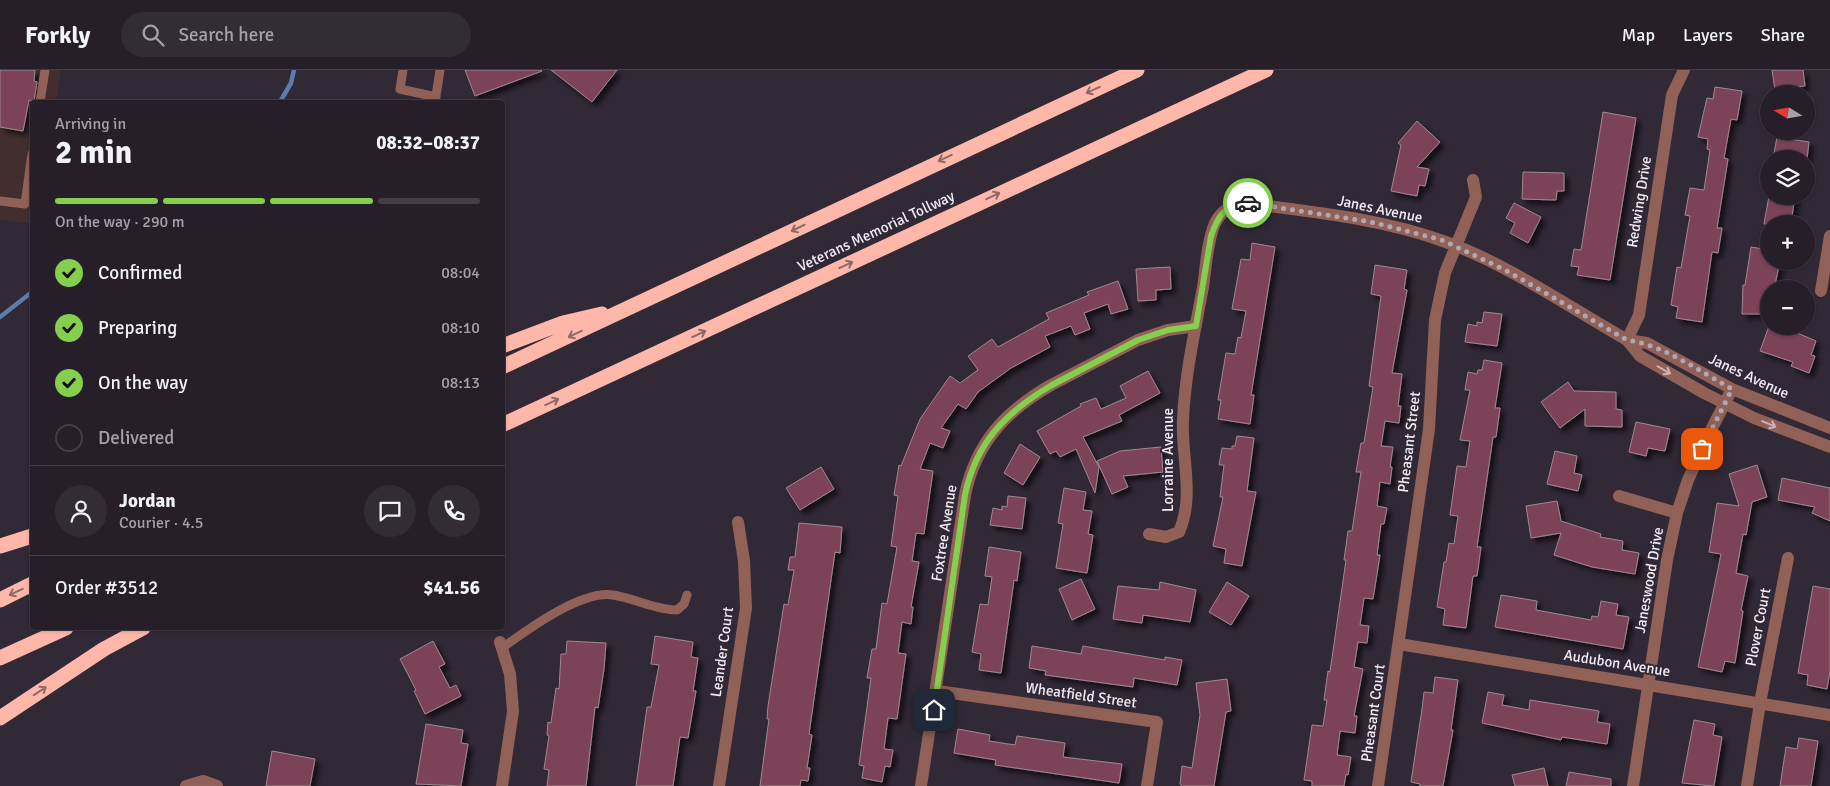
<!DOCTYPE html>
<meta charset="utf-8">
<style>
body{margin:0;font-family:Signika,sans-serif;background:#322c35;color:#f1f3f6;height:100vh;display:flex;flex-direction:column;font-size:19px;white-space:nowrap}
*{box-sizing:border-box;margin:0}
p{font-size:16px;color:#a4a2a8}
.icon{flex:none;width:28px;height:28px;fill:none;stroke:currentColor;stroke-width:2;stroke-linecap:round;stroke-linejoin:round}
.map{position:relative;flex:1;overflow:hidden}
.details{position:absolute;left:30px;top:30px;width:475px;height:530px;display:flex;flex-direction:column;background:#261f29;border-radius:5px;box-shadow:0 1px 4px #0004,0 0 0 1px #423d46}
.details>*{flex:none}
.needle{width:32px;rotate:281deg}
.buttons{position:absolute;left:1760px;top:15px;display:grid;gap:10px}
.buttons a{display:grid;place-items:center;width:55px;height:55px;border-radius:50%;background:#261f29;box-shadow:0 1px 4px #0004,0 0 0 1px #423d46;font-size:25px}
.pin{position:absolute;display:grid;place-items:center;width:42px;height:42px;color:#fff;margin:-21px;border-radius:10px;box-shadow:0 2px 8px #0006}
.courier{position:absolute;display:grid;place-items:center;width:50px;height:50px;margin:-25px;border:4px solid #85cf4c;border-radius:50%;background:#fff;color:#222;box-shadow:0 1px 6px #0007}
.summary em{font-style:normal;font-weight:800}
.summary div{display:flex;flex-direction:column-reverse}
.summary{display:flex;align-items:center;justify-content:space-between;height:85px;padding:0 25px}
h1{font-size:32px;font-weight:800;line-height:38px}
.bar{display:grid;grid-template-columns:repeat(4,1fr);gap:8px 5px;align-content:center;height:60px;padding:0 25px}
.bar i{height:6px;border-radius:4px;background:#423d46}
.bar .on{background:#85cf4c}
.bar p{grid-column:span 4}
.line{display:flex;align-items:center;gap:12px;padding:0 25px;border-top:1px solid #423d46}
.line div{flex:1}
.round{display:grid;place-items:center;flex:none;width:52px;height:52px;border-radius:26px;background:#322c35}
ol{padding:0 25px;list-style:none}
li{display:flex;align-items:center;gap:15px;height:55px}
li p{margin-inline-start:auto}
li .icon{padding:5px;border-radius:50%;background:#85cf4c;color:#111;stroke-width:4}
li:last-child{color:#a4a2a8}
li i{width:28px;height:28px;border:2px solid #423d46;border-radius:50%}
header{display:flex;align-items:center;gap:30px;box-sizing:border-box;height:70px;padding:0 25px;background:#261f29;border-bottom:1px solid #423d46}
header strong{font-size:24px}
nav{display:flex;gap:28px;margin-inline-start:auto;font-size:18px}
.search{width:350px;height:45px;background:#322c35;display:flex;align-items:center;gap:12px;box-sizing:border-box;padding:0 18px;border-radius:28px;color:#a4a2a8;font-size:19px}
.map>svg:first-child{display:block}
</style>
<header>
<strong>Forkly</strong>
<div class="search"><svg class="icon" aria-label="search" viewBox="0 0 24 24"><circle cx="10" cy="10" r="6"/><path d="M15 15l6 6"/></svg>Search here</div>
<nav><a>Map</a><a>Layers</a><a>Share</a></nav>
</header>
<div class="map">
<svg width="1830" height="716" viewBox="0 0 1830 716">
<defs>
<filter id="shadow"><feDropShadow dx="4.5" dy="4.5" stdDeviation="2.5" flood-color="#0009"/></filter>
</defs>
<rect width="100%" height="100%" fill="#322937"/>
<!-- commercial -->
<path fill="#432e2f" d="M0,0H61L56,32H32V154L0,149Z"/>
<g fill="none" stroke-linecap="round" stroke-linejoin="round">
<!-- stream -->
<path stroke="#5b7cad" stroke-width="4.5" d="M280,32L291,13L294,0
M0,247L32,222"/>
</g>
<!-- building -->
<path fill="#7c4258" stroke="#9f888f" filter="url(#shadow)" d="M0,0H35L34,11L37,12L34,31L29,30L23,61L0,57Z
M465,0H541L542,1L475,26Z
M551,0H617L592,32Z
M1772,0H1803L1805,16L1775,20Z
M1715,17L1742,21L1737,50L1731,49L1724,88L1728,89L1717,158H1722L1718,183L1712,182L1702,252L1676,248L1678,237L1671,235L1677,197L1681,198L1690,146L1685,145L1690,118L1704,120L1710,80L1707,79L1708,69L1698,67L1707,28L1713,29Z
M1603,42L1636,48L1610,210L1577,205L1579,197L1571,196L1574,179L1581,180Z
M1417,51L1440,72L1417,97L1429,99L1425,116L1419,115L1417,126L1391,121L1401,75L1398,73Z
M1777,67L1809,72L1807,89H1773Z
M1523,102L1564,103V121H1557L1556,130L1522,129Z
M1769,126H1795L1791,154H1764Z
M1514,133L1541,147L1528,173L1510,163L1515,153L1506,148Z
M1252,173L1275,177L1251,325H1254L1250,354L1218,349L1221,330H1218L1226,283L1235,284L1238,267L1241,268L1246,241L1232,239L1241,189L1250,190Z
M1751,177L1769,180V191L1780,192L1774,219H1769L1768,244H1742L1743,215H1745Z
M1375,195L1407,200L1404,219L1407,220L1392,303L1402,304L1398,336H1401L1399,353L1385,351L1381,376L1393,377L1390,397H1392L1390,414L1380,412L1377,436L1387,438L1384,454H1381L1377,485H1380L1373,529L1364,528L1360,555L1369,556L1367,573L1358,572L1354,597L1363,599L1354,646H1357L1355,663L1340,661L1337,685L1351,687L1348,705L1346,704L1344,716H1312V711L1304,710L1312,655L1323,656L1327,630H1324L1328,601L1330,602L1346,490H1344L1348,461H1352L1361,402H1356L1361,373H1364L1373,317L1369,316L1381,226L1371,224Z
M1170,197L1171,219L1156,220V230L1138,231L1136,199Z
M1118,211L1128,239L1111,244L1108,234L1084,243L1090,259L1075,265L1071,256L1045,266L1050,277L1011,298L978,322L966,339L958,334L941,358L950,361L943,378L930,373L920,399L933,401L924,464L916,463L912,491L919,492L911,537H913L911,554L902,552L898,583L906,584L897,649L888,648L884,679L893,680L890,697L885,696L882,712L862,708L864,696L859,695L871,608H867L872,579H876L882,533L887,534L897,477L891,476L898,426L894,425L899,395L901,396L920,349L950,306L960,313L978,300L968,286L992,269L998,277L1049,249L1046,243L1089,225L1087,222Z
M1484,242L1502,244L1497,276L1465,272L1468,254L1477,256V252L1482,253Z
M1769,256H1781L1816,271L1811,285L1815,286L1809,303L1791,296L1793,292L1760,281Z
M1484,290L1502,293L1495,338H1500L1496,367H1493L1477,477H1481L1477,506H1473L1466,558L1443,555L1445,539L1437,537L1444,492H1446L1449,473L1454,474L1458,446L1450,445L1457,396L1466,397L1470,371L1460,370L1470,320H1465L1468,302L1477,304L1478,300H1482Z
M1148,301L1160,323L1119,345L1122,351L1083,367L1099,397L1095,423L1076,379L1060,387L1056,381L1050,384L1037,361L1081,336L1080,334L1096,328L1101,339L1126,328L1120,316Z
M1568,312L1574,321L1616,322V339L1622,340V357L1585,356V339L1560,358L1541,332Z
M1636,352L1670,359L1665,381L1648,378L1646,386L1629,382Z
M1237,366L1254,368L1247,421L1256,422L1242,496L1224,493L1226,479L1213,476L1223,427H1220L1224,395H1219L1222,378L1232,379V376H1235Z
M1020,374L1040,387L1023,415L1004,403Z
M1161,377L1163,402L1123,406L1128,417L1112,424L1097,391L1120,381Z
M1555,381L1577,386L1574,403L1582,405L1578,421L1547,414Z
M1757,395L1767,427L1752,432L1746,465L1743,464L1736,503L1748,506L1741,540L1743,541L1735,593L1725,591L1722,602L1698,597L1721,484L1709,482L1717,433L1739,436L1729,404Z
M821,397L834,419L800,440L786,418Z
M1782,408L1830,418V451L1812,443L1815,437L1778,430Z
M1064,418L1086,422L1083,440L1092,441L1088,464L1093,465L1087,503L1056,498L1063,454L1058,453Z
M1008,426L1026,428L1022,459L990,455L993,438L1002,440V436L1007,437Z
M1557,431L1561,451L1601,464L1600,467L1623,471L1622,480L1639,483L1635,504L1592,497L1554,485L1561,463L1531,468L1526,436Z
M799,453L842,457L840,483L835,482L809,664L812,665L807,698H810L808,711L801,710L800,716H760L769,649H767L768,636L784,534L788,535L794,500H788L790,487H795Z
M989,477L1021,482L1017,511L1014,510L1001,603L979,600L981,584L972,582L980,534L988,535L992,507L985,506Z
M1081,509L1095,539L1072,550L1059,519Z
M1160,512L1196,520L1190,552L1143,545L1142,553L1113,549L1118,516L1159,520Z
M1227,512L1249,526L1231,555L1209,542Z
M1813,516L1830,519V602L1827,619L1807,615L1808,605L1798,603Z
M1501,525L1537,531L1536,540L1591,550L1592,546L1598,547L1601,531L1618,534L1616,545L1629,547L1623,579L1495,557Z
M655,566L693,572L691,587L698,588L693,621H696L688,668L680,667L673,716H636L647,637H651L659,595L651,594Z
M433,571L445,594L439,597L450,618L456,615L461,626L425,644L414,621L416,620L400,589Z
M567,571L606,573L604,599L598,638L595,637L586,716H547L549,700L544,699L549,666L547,665L548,652L551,653L556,618L559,619L561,584H566Z
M1032,576L1081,584L1083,576L1165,590V587L1182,590L1177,615L1134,608L1133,617L1045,605L1046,601L1029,598Z
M1435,607L1458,610L1451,660H1453L1443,716H1420V714L1411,712L1422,639L1424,622L1433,623Z
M1227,609L1231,641L1226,642L1214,716H1182L1180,714L1182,696L1192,698L1200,645L1196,613Z
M1488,622L1504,625L1502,635L1529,640L1530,630L1599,641L1597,652L1610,654L1607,674L1562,667L1561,670L1482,653Z
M1694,650L1715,654L1713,665L1722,667L1714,716L1682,713Z
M426,654L463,660L461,673L468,674L461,716L416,714Z
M958,659L990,665L989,671L1015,675L1017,666L1065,673L1063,687L1122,694L1119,713L995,695L996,690L954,683Z
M1799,668L1818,671L1811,716H1780L1786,677L1797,679Z
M272,681L315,689L310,716H266Z
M1544,698L1548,716H1515L1512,705Z
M1569,702L1611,709V716H1566Z"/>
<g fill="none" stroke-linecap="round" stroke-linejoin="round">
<!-- lane -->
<path stroke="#916158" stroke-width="9" d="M403,0L400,19L436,27
M40,32L45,0
M435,32L440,0
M0,131L25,134L32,84
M502,578C527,560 581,520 613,525C634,528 655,540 677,540L684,534L687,525"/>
<!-- street -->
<path stroke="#916158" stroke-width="12" d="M1821,221L1830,166
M1627,270L1639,245L1672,25L1684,0
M1627,270L1640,286L1704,323L1754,348L1830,377
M1619,426L1677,443
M1149,464L1166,467L1179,462C1195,426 1181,387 1183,349C1185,305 1195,260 1203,217C1206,197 1207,172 1215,153C1221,141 1231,135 1245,133C1311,142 1380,148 1443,171C1506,193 1569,237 1627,270L1647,273L1732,319L1830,358
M500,572L510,604L513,641L502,716
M1399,574L1830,645
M937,621L1157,652L1147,716
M186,716L203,711L217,716
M719,716L746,538L744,491L738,452
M921,716L965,425C976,372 1006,341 1051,315L1138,270L1168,260L1196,256
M1378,716L1429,359L1435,250L1445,203L1476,127L1473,110
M1633,716L1667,490L1677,443L1688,410L1709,364L1732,319
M1747,716L1760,633L1788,488"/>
<!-- highway -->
<path stroke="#ffb7a9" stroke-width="15" d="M502,276L563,253L602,244
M502,297L1137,0
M502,355L1266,0
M0,476L32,466
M0,530L32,514
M0,588L66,558
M0,648L104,579L143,558"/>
</g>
<!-- one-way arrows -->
<defs><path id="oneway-shaft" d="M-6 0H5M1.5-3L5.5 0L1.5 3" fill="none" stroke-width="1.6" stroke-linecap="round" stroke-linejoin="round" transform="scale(1.25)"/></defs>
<g stroke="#8e696a">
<use href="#oneway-shaft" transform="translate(1093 20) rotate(155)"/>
<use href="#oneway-shaft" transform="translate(945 88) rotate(155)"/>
<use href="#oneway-shaft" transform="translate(993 126) rotate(-25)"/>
<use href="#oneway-shaft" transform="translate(798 158) rotate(154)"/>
<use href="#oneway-shaft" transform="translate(846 195) rotate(-25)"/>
<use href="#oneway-shaft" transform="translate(575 264) rotate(155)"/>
<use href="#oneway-shaft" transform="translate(699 264) rotate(-25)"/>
<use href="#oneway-shaft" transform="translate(552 332) rotate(-25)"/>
<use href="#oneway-shaft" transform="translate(16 522) rotate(155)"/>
<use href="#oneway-shaft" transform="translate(40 621) rotate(-34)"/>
</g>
<g stroke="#ccb4b7">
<use href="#oneway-shaft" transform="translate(1664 300) rotate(30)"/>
<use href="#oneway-shaft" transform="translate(1769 354) rotate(23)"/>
</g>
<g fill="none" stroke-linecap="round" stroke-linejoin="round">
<!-- done -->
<path stroke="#afa8b3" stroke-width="5" stroke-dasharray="0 9" d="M1248,133L1371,152L1442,170L1507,201L1627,270C1664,275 1699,301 1732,319L1702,379"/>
<!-- route -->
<path stroke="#85cf4c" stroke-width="6" d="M934,640L965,425C976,372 1006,342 1052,315L1138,270L1168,260L1196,256L1211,166C1217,148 1226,132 1248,133"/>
</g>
<g text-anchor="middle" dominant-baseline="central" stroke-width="4" stroke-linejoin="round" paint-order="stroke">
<!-- street labels -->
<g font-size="15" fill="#f3ecf6" stroke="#322937">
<text transform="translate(1639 132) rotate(-81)">Redwing Drive</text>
<text transform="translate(1380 139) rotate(12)">Janes Avenue</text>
<text transform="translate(876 161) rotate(-25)">Veterans Memorial Tollway</text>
<text transform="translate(1749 306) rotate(25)">Janes Avenue</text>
<text transform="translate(1409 372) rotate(-83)">Pheasant Street</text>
<text transform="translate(1168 390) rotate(-90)">Lorraine Avenue</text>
<text transform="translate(944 463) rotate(-81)">Foxtree Avenue</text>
<text transform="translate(1649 510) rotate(-80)">Janeswood Drive</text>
<text transform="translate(1758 557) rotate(-79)">Plover Court</text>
<text transform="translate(722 582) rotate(-82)">Leander Court</text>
<text transform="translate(1617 593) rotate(9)">Audubon Avenue</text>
<text transform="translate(1081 625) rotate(8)">Wheatfield Street</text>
<text transform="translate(1373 643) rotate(-82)">Pheasant Court</text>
</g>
</g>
</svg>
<div class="buttons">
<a><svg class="needle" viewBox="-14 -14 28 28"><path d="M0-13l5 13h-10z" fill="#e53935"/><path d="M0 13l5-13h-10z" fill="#a4a2a8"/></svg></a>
<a><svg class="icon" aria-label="layers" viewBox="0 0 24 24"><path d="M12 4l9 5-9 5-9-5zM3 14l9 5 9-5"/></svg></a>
<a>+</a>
<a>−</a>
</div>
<div class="pin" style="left:1702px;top:379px;background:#ea580c"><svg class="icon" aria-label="bag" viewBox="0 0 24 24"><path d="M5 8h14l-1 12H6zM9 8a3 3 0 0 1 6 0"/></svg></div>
<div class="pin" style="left:934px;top:640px;background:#1f2937"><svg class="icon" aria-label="home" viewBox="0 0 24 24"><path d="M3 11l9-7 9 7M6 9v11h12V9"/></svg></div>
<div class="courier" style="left:1248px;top:133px"><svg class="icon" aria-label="car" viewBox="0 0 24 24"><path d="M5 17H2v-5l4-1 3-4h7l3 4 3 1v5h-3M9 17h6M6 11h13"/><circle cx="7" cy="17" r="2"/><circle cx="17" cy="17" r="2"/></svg></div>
<section class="details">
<div class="summary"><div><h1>2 min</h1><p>Arriving in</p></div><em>08:32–08:37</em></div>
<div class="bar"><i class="on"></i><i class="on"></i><i class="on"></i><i></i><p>On the way · 290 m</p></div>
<ol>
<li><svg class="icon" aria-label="check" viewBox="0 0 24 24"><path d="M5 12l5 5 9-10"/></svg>Confirmed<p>08:04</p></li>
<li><svg class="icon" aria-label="check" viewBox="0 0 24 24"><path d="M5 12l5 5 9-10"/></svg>Preparing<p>08:10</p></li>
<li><svg class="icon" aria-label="check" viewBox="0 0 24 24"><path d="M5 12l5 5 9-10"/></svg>On the way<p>08:13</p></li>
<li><i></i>Delivered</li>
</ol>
<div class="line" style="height:90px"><a class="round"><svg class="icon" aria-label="person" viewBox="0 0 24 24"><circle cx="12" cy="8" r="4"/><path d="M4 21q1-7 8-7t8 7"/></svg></a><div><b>Jordan</b><p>Courier · 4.5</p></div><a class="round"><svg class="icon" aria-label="chat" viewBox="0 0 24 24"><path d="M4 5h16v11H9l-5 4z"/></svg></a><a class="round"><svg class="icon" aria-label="phone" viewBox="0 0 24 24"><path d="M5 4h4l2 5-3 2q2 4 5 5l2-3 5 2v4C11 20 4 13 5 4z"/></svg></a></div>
<div class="line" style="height:65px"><div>Order #3512</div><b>$41.56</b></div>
</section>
</div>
